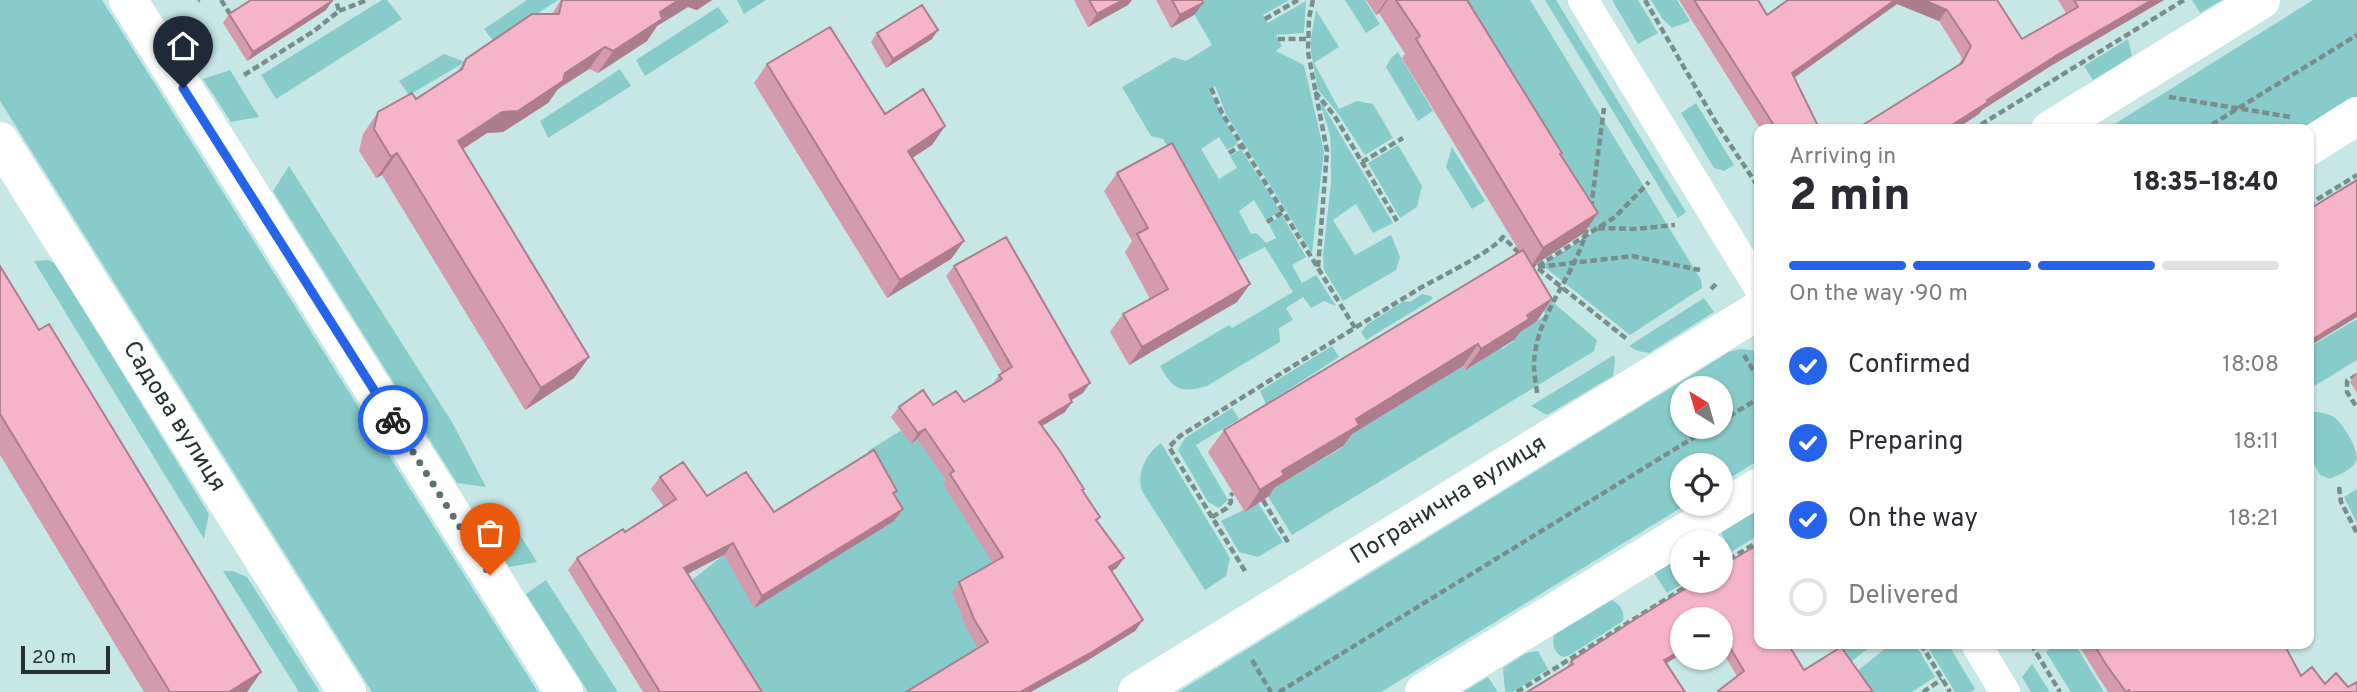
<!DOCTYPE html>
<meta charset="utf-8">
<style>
body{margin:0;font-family:Overpass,sans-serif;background:#f2f2f3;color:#2b2b33;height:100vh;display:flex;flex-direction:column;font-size:26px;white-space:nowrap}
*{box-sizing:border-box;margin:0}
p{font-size:23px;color:#7c7c81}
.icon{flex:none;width:38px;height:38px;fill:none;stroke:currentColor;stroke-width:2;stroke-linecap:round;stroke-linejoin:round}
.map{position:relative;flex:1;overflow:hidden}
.drawer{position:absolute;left:1754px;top:124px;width:560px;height:525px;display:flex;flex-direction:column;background:#fff;border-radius:14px;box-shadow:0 2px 5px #0004}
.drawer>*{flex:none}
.needle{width:46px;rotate:323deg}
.tools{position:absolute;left:1670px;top:376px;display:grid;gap:14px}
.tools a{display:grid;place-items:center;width:63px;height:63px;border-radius:50%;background:#fff;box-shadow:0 2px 5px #0004;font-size:35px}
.scale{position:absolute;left:21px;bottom:18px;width:89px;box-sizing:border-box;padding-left:7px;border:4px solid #253231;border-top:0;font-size:19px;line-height:24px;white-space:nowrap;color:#253231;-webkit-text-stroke:5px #c7e7e6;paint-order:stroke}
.pin{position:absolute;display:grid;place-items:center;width:60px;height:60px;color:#fff;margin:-72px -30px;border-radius:50% 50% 50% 0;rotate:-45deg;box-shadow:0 0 7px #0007}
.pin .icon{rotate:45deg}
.courier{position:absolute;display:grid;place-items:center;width:70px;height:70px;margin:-35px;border:5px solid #2563eb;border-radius:50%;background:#fff;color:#222;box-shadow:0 2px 9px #0007}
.headline em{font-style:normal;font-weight:800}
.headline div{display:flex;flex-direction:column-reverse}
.headline{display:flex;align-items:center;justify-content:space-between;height:119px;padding:0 35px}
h1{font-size:46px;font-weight:800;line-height:52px}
.bar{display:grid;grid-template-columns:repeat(4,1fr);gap:10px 7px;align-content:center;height:84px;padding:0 35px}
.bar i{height:9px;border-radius:5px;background:#e1e1e2}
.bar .selected{background:#2563eb}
.bar p{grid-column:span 4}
ol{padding:0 35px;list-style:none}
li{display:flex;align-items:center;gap:21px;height:77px}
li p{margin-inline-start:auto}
li .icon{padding:7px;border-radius:50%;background:#2563eb;color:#fff;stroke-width:4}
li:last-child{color:#7c7c81}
li i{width:38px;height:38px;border:4px solid #e1e1e2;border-radius:50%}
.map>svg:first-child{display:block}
</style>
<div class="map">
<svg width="2357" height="692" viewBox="0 0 2357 692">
<rect width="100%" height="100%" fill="#c7e7e6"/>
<!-- green -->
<path fill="#87ccca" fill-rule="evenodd" d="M0,0H102L538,692H372L0,101Z
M382,0H387L402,19L276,99L261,75Z
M527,0H558L494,42L484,29Z
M737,0H766L744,14Z
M1186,0H1289L1263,15L1268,23L1306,1L1304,33L1276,35L1282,46L1276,51L1304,65L1324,151L1312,253L1226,114L1215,86L1209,90L1238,144L1227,150L1219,137L1201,149L1219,179L1237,168L1230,156L1241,149L1280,211L1266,220L1254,200L1239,211L1251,234L1256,233L1266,243L1276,238L1269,224L1282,215L1306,257L1292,265L1302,283L1316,275L1336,306L1324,301L1311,308L1303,297L1286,308L1293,320L1279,328L1280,342L1207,386C1181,394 1172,389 1160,366L1229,325L1232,328L1293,292L1265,247L1234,263L1163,139L1151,136L1122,87L1174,57L1186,61L1212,45Z
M1345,0H1365L1380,24L1366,33Z
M1453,0H1530L1701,280L1702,288L1630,335L1542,265L1592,233Z
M1545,0H1556L1686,212L1678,218Z
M1612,0H1638L1658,33L1638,44Z
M1651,0H1677L1690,21L1672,28L1662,18Z
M2192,0H2222L2200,13Z
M2313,0H2357V98L2305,129L2105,130Z
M718,7L729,22L645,76L636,60Z
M1316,10L1339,47L1314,63L1339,109L1357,101L1373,104L1393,138L1365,155L1337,112L1318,90L1311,52V38Z
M2128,39L2132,56L2093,80L2084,66Z
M1398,52L1433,111L1418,121L1386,67L1391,58Z
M444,54L465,62L409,95L399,81Z
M620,69L631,86L548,138L540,121Z
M230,70L259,117L231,122L203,79Z
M1319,99L1393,223L1373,233L1356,204L1333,220L1355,255L1391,235L1400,257L1396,270L1343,301L1324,270L1323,255L1331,183V151L1330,135Z
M1696,103L1734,165L1724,171L1714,168L1681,113Z
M1398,145L1422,186L1417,207L1400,218L1368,163Z
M1452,147L1485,201L1472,209L1446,167Z
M289,166L452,422L486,487L457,483L273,191Z
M48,260L55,263L209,514L204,539L34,261Z
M1521,275L1597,340L1594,351L1292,535L1266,493L1343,447L1340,441L1463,366L1465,370L1498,345L1502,349L1514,341L1512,337L1546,315Z
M1422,294L1431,296L1433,299L1366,340L1361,332L1368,324L1404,301L1410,302Z
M1704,298L1714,312L1649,353L1638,351L1629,346Z
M2357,319V360L2308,390V348Z
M1332,346L1339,357L1266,404L1260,391Z
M1740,349L1759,351V460L1720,484V466H1682V504H1687L1381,692H1178L1729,352ZM1682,388H1720V427H1682Z
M1614,355L1615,361L1613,376L1547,415L1531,406Z
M1232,408L1239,419L1196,445L1228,500L1219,508L1208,502L1178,450L1185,438Z
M2313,412C2320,412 2328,413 2335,418C2343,424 2357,447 2357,458C2355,469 2340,474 2330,479L2320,475L2308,453V414Z
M908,426L979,465L1029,692H644L681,589L721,557L722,552L861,464L859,459L869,453L868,451Z
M1161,443L1230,558L1226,576L1205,590L1142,491C1136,473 1146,454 1161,443Z
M2357,489V523L2344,497Z
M1258,503L1283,542L1258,557L1239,552L1221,521Z
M504,509L537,562L509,567C494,543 485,535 504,509Z
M1759,509V535L1731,552L1721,532Z
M1682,556V581H1687L1667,593L1654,573Z
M223,571H233L247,577L320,692H299Z
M546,580L618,692H588L526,594Z
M1612,600C1620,605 1625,610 1623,621L1570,655L1563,657C1554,653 1552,644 1554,635Z
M1847,644H1874L1848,664L1839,652Z
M1891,644H1915L1935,677L1912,692H1862L1851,676Z
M1926,644H1948L1975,689L1971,692H1955Z
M2057,644H2075L2104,692H2071L2046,652Z
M1538,651L1548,669L1513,692H1505L1503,668L1526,653Z
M2032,664L2050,692H2031L2022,677Z
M1488,677L1498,692H1463Z"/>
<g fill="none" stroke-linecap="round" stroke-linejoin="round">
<!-- path -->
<path stroke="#788e8d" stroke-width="4.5" stroke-dasharray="7 3.5" stroke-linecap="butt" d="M221,0L232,17
M1313,0L1309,18L1308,52L1327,151L1318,268
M1645,0L1718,126L1759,188
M198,1L199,0
M339,11L367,0
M1265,19L1298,0
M1278,39H1308
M244,75L314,31L339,11L336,0
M1211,88L1222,113L1242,145L1355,328
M1315,92L1334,115L1397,221
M2169,97L2291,117
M1972,130L2184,0
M2203,130L2357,35
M1229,153L1242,145
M1362,162L1403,138
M2308,205L2357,175
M1591,208L1604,108
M1267,222L1283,212
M1598,228L1634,229L1675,225
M1530,262L1628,340
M1538,266L1615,217L1649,182
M1538,267L1632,256L1700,270
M1711,289L1717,283
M1744,355L1759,380
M2357,375L2347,381V392L2357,408
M1537,393C1536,384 1534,374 1534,366C1534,314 1579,273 1588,223
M1720,422L1759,398
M2339,487L2341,502L2357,533
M1263,500L1289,544
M1212,517L1227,508L1231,502L1230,496L1233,493
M1720,565L1759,541
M1245,571L1169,447L1180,436C1259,387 1338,338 1417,290C1439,277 1489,254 1503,237L1521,255
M1921,644L1950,692
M2031,644L2060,692
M1252,660L1271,692
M1279,692L1711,427
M1517,692L1695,581
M1923,692L1942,679"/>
<!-- minor -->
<path stroke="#fff" stroke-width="30" d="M1583,0L1759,288
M1976,644L2005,692"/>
<!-- secondary -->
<g stroke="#fff" stroke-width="38">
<path d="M128,0L564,692"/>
<path d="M2050,130L2261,0"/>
<path id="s1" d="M0,141L347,692"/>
<path d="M2308,147L2357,116"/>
<path id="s2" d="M1137,692L1759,310"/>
<path d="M1424,692L1759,487"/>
</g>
</g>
<!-- wall -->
<path fill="#d49bae" d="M561,0H712L697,10L688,7L657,26L647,41L598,73L589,69L558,89L548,103L503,132L487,133L463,149L589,357L574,378L525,410L382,175L376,178L359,151L363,134L378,112L416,99L457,72L466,59L552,14Z
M1074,0H1132L1128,5L1088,27Z
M1156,0H1202L1203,3L1194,15L1171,28Z
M1366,0H1467L1560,155L1598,213L1584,233L1532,266L1537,321L1520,332L1514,340L1465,370L1463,366L1352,434L1343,446L1274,488L1269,496L1245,512L1208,452L1224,430L1520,252L1402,58L1405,54L1379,13L1376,15Z
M1679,0H1758L1767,15L1788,0H1997L2022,39L2066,13L2058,0H2164L2049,67L1982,110L1979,114L1959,65L1962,58L1939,21L1897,4L1794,77L1820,130H1761Z
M332,1L326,10L247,61L223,23L229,14Z
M877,33L932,39L886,68L871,42Z
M767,64L885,114L945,126L932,145L912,158L964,241L951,259L887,298L754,83Z
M1117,173L1250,284L1237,302L1129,365L1110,332L1123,314L1150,299L1125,252L1132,241L1104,191Z
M0,266L39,330L261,672L247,692H144L0,455Z
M954,266L1083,393L1071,400L1065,412L1042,426L1100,517L1097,521L1117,568L1112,571L1143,620L1135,631L1085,662L978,648L967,629L952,592L959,582L993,563L943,484L946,480L917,439L911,444L891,417L899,407L964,402L992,385L999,375L1002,373L946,276Z
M2357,372V393L2350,382Z
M660,477L707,496L774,512L894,495L903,509L894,521L754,608L724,555L688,574L762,692H643L568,570L577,558L625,532L664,507L651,489Z
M1698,581L1759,644L1804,670L1873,692H1717L1737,676L1720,648V620L1666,664L1565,669L1571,661Z
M2078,644H2284L2301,676L2325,684L2348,687L2357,692H2108L2097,675Z"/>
<!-- shaded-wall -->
<path fill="#ac7e8d" d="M679,0H712L697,10L688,7L657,26L647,41L598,73L613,51L660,12Z
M1123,0H1132L1128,5L1088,27L1097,14Z
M1386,0H1388L1379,13L1376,15Z
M1895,0H1924L1947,10L1939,21L1897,4L1784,85L1792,73Z
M2152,0H2164L2049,67L1982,110L1979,114L1955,130H1944L2057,55Z
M332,1L326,10L247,61L253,52Z
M1203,3L1194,15L1171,28L1180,15Z
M938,30L932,39L886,68L893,59Z
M605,47L589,69L558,89L548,103L503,132L487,133L443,162L458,141Z
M945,126L932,145L895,169L908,151Z
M397,153L382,175L376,178L391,157Z
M1598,213L1584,233L1530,268L1543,248Z
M964,241L951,259L887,298L900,280Z
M1250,284L1237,302L1129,365L1142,347Z
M1552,299L1537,321L1520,332L1514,340L1465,370L1481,349Z
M2357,312V317L2308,347V342Z
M1478,344L1463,366L1352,434L1343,446L1274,488L1269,496L1245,512L1260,490L1282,471L1356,419Z
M589,357L574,378L525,410L541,388Z
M1090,383L1083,393L1062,406L1069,395Z
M1072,402L1065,412L1032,432L1039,422Z
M925,429L917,439L911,444L918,433Z
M903,509L894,521L754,608L762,596Z
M733,543L724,555L675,580L684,568Z
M1124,558L1117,568L1102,577L1109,567Z
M1143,620L1135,631L1085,662L1031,692H1020Z
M1682,650V654L1658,668L1664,660Z
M261,672L247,692H229Z"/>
<!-- building -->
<path fill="#f6b4ca" stroke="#ac7e8d" stroke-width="2" d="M251,0H332V1L253,52L229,14Z
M562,0H679L660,12L662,19L613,51L605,47L565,73L563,81L518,111L502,112L458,141L589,357L541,388L397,153L391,157L374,129L378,112L412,93L416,99L462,69L466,59L532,14H559Z
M1089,0H1123L1097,14Z
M1172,0H1202L1203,3L1180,15Z
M1396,0H1467L1562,153L1560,154L1598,213L1543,248L1416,39L1420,36Z
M1694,0H1758L1767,15L1788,0H1895L1792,73L1820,130H1777Z
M1924,0H1997L2022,39L2078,7L2074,0H2152L2057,55L1987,100L1988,102L1944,130H1855L1962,63L1971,46L1947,10Z
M922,5L938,30L893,59L877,33Z
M830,27L885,114L923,89L945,126L908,151L964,241L900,280L767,64Z
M1172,143L1250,284L1142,347L1123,314L1168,289L1137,234L1148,228L1117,173Z
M2357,180V312L2308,342V210Z
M1006,237L1090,383L1069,395L1072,402L1039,422L1060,451L1084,489L1082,490L1100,517L1096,520L1124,558L1109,567L1143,620L1092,652L1020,692H906L988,642L974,619L959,582L1003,557L950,474L954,471L925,429L918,433L899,407L923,390L933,405L956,391L964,402L1002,379L999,375L1012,367L954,266Z
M1523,250L1552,299L1527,315L1529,319L1481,349L1478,344L1356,419L1359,425L1282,471L1284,475L1260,490L1224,430Z
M0,266L39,330L49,324L261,672L229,692H170L0,414Z
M874,450L897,491L893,493L903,509L762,596L733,543L684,568L762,692H660L577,558L623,529L625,532L676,499L660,477L683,462L707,496L746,472L774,512Z
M1759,544V644H1788L1804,670L1841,647L1873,692H1719L1718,691L1744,671L1720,631V620H1682V650L1664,660L1685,692H1527L1573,664L1571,661L1634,620L1698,581H1720V567Z
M2094,644H2284L2301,676L2312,667L2325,684L2336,673L2348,687L2357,682V692H2130L2129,690L2126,692L2105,663Z"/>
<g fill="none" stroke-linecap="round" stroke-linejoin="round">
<!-- done -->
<path stroke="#5e7170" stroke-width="7" stroke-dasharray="0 12.6" d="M393,420L490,575"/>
<!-- route -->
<path stroke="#2563eb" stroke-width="9" d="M183,88L393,420"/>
</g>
<g text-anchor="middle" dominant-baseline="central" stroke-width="5" stroke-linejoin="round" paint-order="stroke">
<!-- street labels -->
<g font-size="24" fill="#253231" stroke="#c7e7e6">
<text stroke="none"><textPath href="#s1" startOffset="326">Садова вулиця</textPath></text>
<text stroke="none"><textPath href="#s2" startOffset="366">Погранична вулиця</textPath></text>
</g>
</g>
</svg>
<div class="tools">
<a><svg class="needle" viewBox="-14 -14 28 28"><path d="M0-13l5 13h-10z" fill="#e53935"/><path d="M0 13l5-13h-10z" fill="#7c7c81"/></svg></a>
<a><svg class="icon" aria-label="locate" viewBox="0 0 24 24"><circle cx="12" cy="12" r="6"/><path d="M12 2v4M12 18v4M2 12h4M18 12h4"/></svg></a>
<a>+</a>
<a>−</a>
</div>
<div class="scale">20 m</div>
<div class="pin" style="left:490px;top:575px;background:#ea580c"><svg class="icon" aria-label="bag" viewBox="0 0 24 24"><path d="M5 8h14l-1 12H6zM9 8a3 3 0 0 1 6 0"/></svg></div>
<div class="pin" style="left:183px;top:88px;background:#1f2937"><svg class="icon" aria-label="home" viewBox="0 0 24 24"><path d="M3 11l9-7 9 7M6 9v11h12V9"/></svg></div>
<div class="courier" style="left:393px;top:420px"><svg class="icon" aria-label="bike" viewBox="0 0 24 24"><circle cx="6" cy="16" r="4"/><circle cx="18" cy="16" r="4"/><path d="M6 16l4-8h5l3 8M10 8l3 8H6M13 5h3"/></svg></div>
<section class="drawer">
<div class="headline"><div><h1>2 min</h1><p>Arriving in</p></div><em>18:35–18:40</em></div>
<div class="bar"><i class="selected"></i><i class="selected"></i><i class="selected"></i><i></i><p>On the way · 90 m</p></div>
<ol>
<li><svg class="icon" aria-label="check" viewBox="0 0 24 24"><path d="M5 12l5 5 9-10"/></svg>Confirmed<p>18:08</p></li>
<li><svg class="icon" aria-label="check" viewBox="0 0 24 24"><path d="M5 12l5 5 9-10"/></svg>Preparing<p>18:11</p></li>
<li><svg class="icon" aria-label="check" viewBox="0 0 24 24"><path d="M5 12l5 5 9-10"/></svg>On the way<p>18:21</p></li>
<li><i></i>Delivered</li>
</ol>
</section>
</div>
